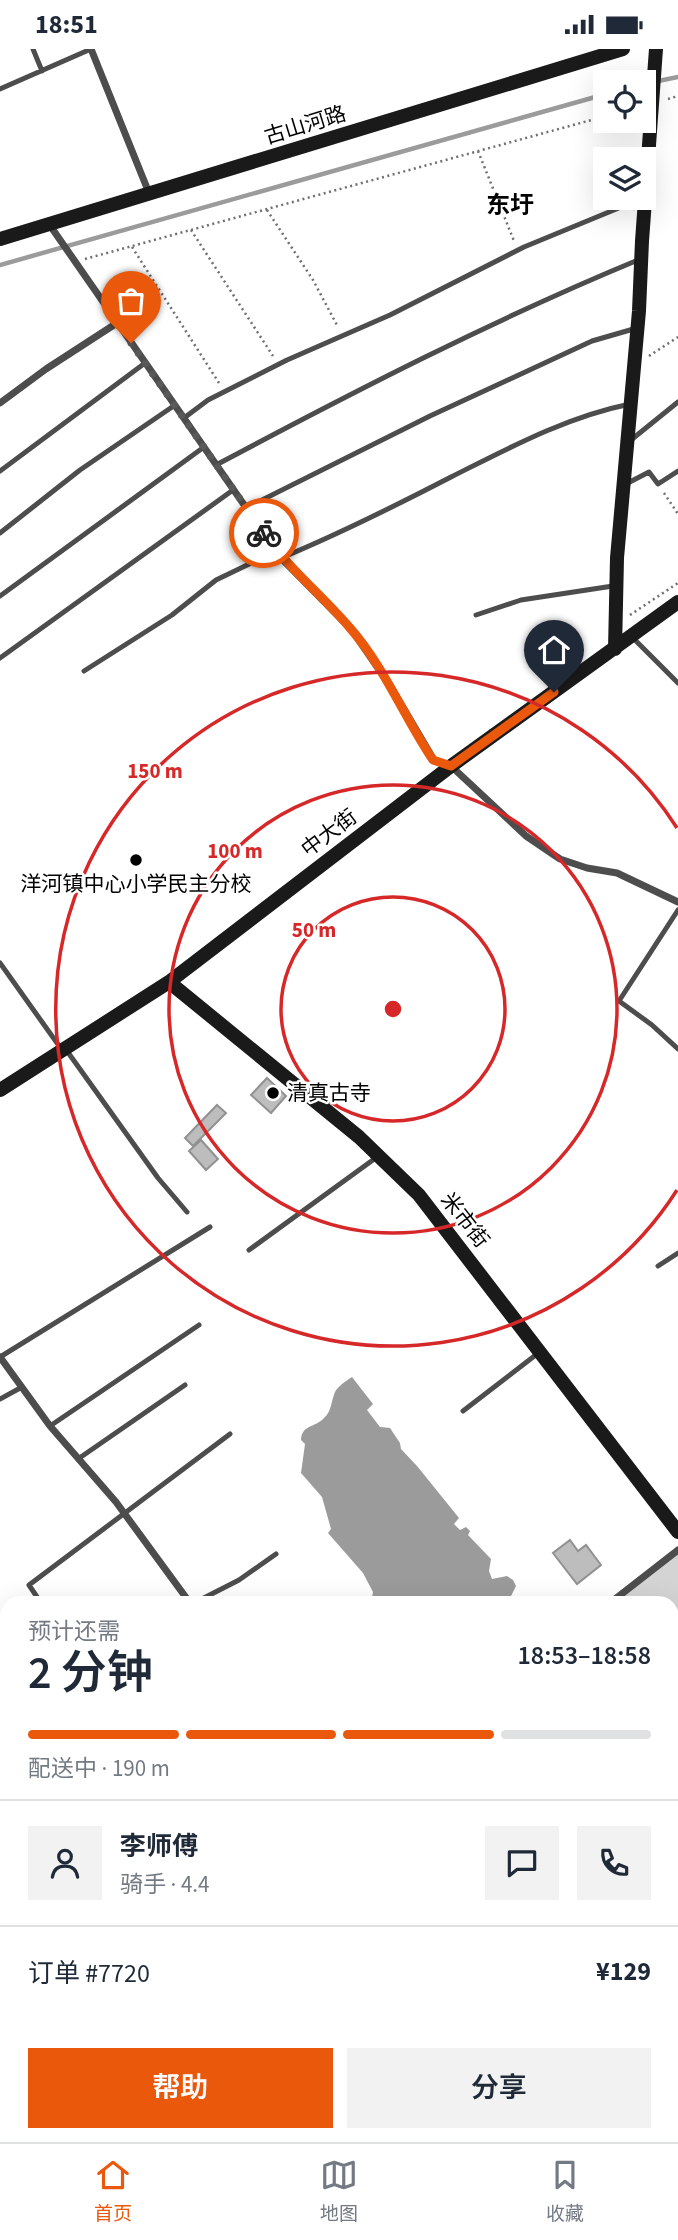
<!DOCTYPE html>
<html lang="zh">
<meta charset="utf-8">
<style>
body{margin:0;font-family:"Source Sans 3","Noto Sans SC",sans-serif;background:#f2f2f3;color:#1f2937;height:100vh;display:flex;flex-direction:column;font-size:26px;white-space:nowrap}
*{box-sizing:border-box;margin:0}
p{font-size:23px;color:#747a83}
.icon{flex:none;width:38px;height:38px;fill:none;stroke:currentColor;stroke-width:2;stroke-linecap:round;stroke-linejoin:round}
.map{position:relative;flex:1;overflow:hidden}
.panel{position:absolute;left:0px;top:1547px;width:679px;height:546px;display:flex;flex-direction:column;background:#fff;border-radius:21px 21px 0 0;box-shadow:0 7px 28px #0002}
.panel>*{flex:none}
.buttons{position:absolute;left:593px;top:21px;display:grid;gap:14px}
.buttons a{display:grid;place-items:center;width:63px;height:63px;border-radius:0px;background:#fff;box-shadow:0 7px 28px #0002;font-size:35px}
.pin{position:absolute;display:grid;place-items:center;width:60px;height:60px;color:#fff;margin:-72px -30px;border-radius:50% 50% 50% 0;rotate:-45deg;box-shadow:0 0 7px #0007}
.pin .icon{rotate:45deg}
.courier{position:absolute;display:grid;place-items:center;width:70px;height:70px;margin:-35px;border:5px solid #ea580c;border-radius:50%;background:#fff;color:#222;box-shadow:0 2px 9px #0007}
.headline em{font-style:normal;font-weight:600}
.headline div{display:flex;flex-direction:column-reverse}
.headline{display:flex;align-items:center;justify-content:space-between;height:119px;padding:0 28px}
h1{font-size:46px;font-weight:600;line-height:52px}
.bar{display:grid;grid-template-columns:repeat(4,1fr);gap:10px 7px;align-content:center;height:84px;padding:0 28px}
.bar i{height:9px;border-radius:5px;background:#e0e1e3}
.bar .current{background:#ea580c}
.bar p{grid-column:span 4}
.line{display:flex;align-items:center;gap:18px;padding:0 28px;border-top:2px solid #e0e1e3}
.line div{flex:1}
.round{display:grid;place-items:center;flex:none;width:74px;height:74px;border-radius:0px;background:#f2f2f3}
.cta{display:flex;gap:14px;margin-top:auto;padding:14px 28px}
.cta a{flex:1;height:80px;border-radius:0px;background:#ea580c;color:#fff;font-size:28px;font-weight:600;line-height:80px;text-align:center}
.cta a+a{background:#f2f2f3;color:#1f2937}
.status{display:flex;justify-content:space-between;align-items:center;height:49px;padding:0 35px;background:#fff;direction:ltr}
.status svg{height:19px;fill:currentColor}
.tab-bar{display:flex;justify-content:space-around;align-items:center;height:98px;border-top:2px solid #e0e1e3;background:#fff;font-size:19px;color:#747a83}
.tab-bar a{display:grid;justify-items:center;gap:4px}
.tab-bar .current{color:#ea580c}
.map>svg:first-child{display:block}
</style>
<div class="status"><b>18:51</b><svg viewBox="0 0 49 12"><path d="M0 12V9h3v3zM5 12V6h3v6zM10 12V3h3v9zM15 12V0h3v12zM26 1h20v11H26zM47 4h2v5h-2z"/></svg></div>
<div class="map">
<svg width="678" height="2093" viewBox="0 0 678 2093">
<rect width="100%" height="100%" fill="#fff"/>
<!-- green -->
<path fill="#d4d4d4" d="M678,1504V2063L672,2058V1554H607Z"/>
<!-- water -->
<path fill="#9b9b9b" d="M352,1328L373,1355L367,1361L380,1378L390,1379L400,1394L401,1400L417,1417L459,1469L454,1475L460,1481L466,1478L470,1482L468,1486L491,1510L489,1522L492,1530L507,1527L513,1531L516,1537L510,1549H500L492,1554H371L373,1543L363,1524L328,1484L331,1480L322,1448L301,1424L305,1395L301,1391C302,1375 315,1379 324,1369C332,1362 331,1352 335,1343C338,1337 346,1332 352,1328Z
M672,1758L678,1764V1883L672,1882Z"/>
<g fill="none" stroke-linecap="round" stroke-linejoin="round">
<!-- stream -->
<path stroke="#9b9b9b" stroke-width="4.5" d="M644,35L678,28
M0,216L606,45"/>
</g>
<!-- building -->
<path fill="#bdbdbd" stroke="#919191" stroke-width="2" d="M267,1029L286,1047L271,1064L251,1046Z
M217,1056L226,1064L193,1097L185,1089Z
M201,1091L218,1110L206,1121L189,1102Z
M570,1491L578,1502L586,1496L601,1516L577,1535L553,1504Z"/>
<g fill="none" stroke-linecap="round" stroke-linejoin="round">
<!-- path -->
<path stroke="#6f6f6f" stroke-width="2.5" stroke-dasharray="2 3.5" stroke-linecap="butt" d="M668,50L678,47
M478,102L514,192
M267,161L313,231L338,278
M191,181L273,307
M132,198L219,334
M85,210L606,67
M649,307L678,288
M664,444L678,465
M630,566L678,534
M672,1587L678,1588
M672,1663L678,1664
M672,1720L678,1715
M672,1739L678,1746
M672,1886L678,1885
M672,1933L678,1938
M672,1990L678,1995"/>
<!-- lane -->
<path stroke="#4d4d4d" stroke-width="5" d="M33,0L42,22
M0,40L91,0
M184,369L208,351L287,311L390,266L524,198L643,149
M631,391L678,353
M216,416C355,342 493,271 638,211
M0,422L145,314
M624,436L649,423L658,435L678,422
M246,459L430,367L592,292L637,279
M0,484L80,421L175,356
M281,509C339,485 395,457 451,428C509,399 566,368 630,355
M0,547L204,398
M476,566L521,551L613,537
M631,587L678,634
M0,609L233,441
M84,622L172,566L216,531L276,502
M678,861L619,952L652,976L678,1000
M0,914L62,1001
M67,1002L158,1129L187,1163
M249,1201L377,1108
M658,1217L678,1204
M0,1308L210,1178
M0,1350L22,1338
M463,1362L537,1305
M50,1377L199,1276
M78,1410L185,1336
M36,1554L39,1551L29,1536L230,1385
M194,1554L239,1531L276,1505
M0,1583L7,1578
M0,1720L7,1715
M0,1820L7,1828
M0,1840L7,1833
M0,1928L7,1922
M186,2086L191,2093
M253,2086L258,2093
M556,2086L562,2093
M260,2093L272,2086"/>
<!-- street -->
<path stroke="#4d4d4d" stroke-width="7" d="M91,0L149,144
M49,175L281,509L351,580L391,638L434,711L451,717L526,787L560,810L587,819L617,824L678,853
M0,354L46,320L117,274
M0,1308L50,1377L116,1453L190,1554
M610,1554L678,1501
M0,2009L7,2003
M672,2077L678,2082
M470,2086L477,2093
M381,2093L389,2086"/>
<!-- secondary -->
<path stroke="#1a1a1a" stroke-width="14" d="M0,190L623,0
M615,600L617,509L639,262L642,192L656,0
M169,933L359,1088L419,1146L678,1483
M0,1041L169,933L451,717L678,553"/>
</g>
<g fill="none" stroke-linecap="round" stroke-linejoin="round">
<!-- done -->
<path stroke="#595959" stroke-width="7" stroke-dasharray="0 12.6" d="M131,294L264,484"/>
<!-- route -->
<path stroke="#ea580c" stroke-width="9" d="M264,484C289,520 322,546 350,579C385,619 404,668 433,711L451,717L554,643"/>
</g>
<!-- distance rings -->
<g fill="none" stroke="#d62828" stroke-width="3.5">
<circle cx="393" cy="960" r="112"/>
<circle cx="393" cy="960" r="224"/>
<path d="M677 1141A337 337 0 1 1 677 779"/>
</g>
<!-- markers -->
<g fill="#000" stroke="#fff" stroke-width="2.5">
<circle cx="136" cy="811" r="7"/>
<circle cx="273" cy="1044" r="7"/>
</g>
<g text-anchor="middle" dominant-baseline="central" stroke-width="5" stroke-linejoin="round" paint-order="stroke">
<!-- street labels -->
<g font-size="21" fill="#000" stroke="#fff">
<text transform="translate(305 76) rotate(-17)">古山河路</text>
<text transform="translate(329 784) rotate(-37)">中大街</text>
<text transform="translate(465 1171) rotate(52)">米市街</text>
</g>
<!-- poi labels -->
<g font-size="21" fill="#000" stroke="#fff">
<text x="136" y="835">洋河镇中心小学民主分校</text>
<text x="287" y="1044" text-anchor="start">清真古寺</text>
</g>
<!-- quarter labels -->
<g font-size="24" font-weight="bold" fill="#000" stroke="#fff">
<text x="510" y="156">东圩</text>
</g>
</g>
<circle cx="393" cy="960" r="10" fill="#d62828" stroke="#fff" stroke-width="3.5"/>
<g font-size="21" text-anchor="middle" font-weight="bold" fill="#d62828" stroke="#fff" stroke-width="5" stroke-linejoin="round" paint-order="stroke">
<text x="155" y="729">150 m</text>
<text x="235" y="809">100 m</text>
<text x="314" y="888">50 m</text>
</g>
</svg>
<div class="buttons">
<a><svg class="icon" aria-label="locate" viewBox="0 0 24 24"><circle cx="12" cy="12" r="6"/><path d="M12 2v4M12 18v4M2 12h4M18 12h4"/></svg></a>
<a><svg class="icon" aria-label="layers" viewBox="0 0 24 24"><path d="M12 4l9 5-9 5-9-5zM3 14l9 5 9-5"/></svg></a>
</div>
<div class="pin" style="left:131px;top:294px;background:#ea580c"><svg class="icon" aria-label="bag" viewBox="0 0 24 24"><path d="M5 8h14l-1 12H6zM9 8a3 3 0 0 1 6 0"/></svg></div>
<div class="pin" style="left:554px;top:643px;background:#1f2937"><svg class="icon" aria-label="home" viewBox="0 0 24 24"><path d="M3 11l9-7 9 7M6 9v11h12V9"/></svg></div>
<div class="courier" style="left:264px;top:484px"><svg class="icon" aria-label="bike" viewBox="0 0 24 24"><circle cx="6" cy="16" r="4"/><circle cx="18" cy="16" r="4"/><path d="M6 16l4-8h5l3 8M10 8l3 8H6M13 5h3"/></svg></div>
<section class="panel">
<div class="headline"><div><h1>2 分钟</h1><p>预计还需</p></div><em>18:53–18:58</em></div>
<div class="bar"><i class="current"></i><i class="current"></i><i class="current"></i><i></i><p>配送中 · 190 m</p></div>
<div class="line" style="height:126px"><a class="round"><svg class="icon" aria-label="person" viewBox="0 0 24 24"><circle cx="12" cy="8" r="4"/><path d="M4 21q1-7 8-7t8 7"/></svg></a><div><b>李师傅</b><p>骑手 · 4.4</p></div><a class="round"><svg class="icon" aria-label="chat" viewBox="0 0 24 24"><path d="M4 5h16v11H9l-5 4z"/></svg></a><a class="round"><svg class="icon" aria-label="phone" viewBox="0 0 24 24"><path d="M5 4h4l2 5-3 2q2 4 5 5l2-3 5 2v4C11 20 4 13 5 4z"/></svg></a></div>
<div class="line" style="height:91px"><div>订单 #7720</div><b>¥129</b></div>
<div class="cta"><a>帮助</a><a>分享</a></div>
</section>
</div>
<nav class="tab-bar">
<a class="current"><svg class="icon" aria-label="home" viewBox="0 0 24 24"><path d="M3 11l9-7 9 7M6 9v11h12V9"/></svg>首页</a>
<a><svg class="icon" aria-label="map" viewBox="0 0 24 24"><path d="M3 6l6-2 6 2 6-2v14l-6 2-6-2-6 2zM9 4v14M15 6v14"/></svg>地图</a>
<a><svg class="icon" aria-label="saved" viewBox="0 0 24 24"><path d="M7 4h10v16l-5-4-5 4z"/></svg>收藏</a>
</nav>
